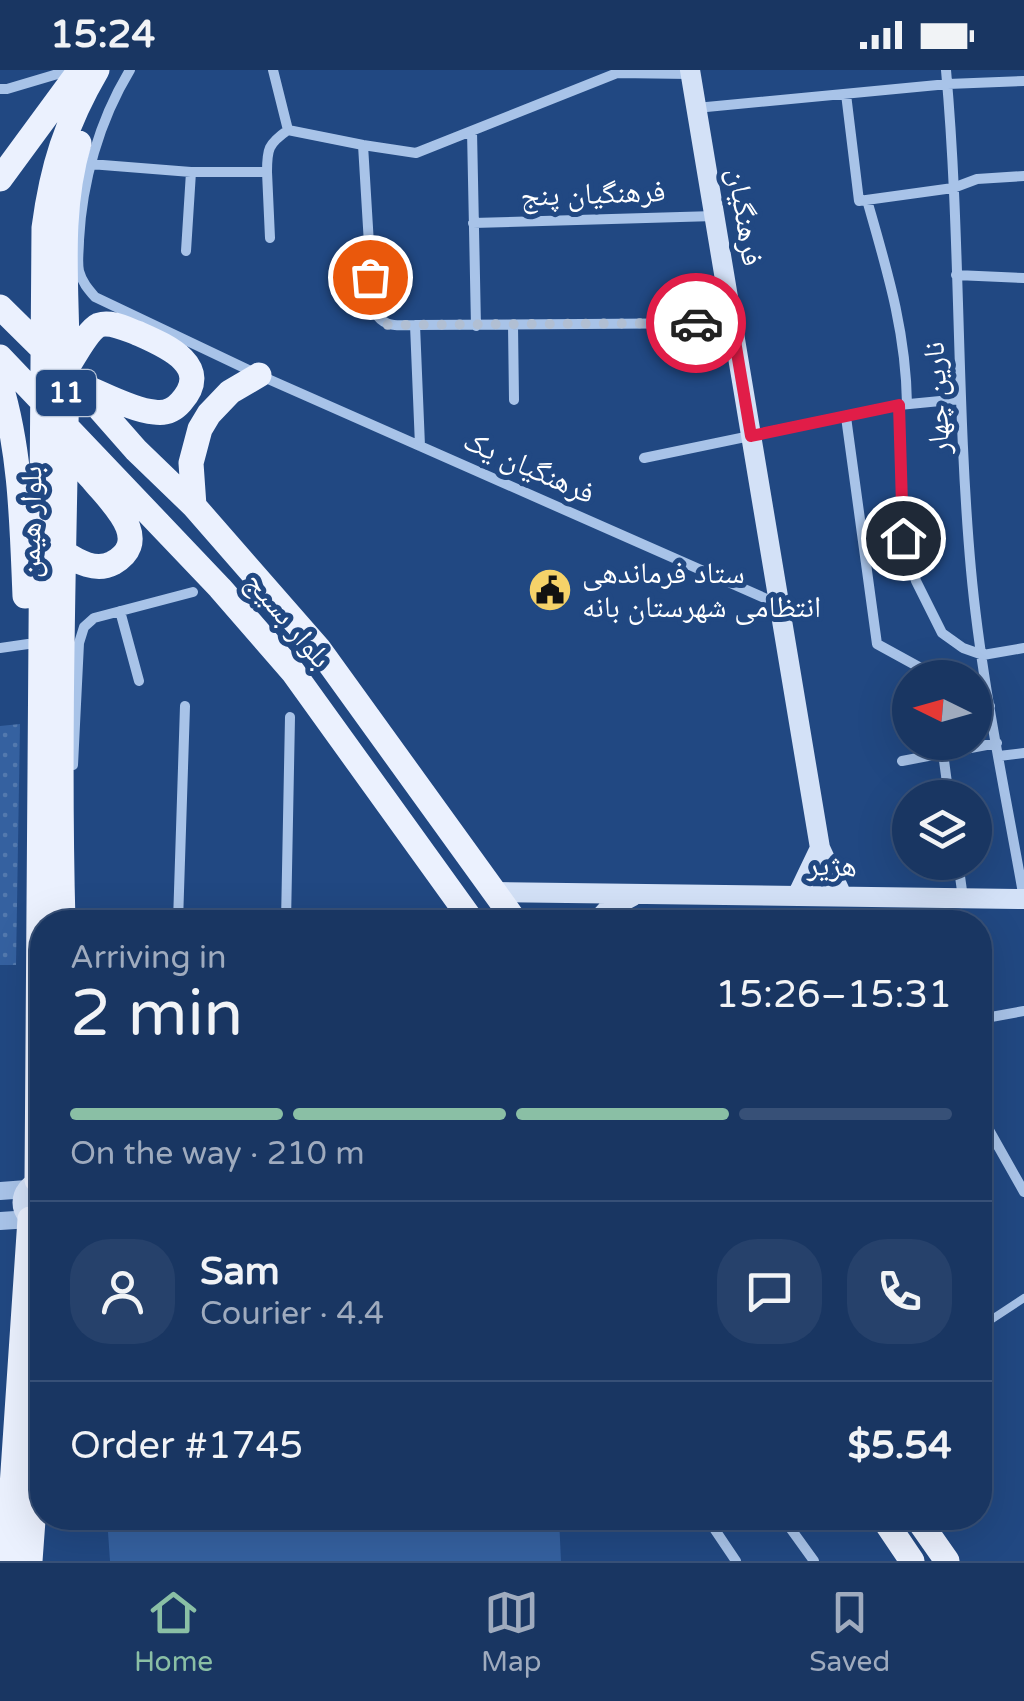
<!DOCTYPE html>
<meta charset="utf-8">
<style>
body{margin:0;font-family:"Varela Round","Noto Naskh Arabic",sans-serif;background:#26416b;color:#f1f3f6;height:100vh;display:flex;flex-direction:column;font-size:38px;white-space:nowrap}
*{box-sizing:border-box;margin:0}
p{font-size:32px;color:#9fabbe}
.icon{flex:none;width:55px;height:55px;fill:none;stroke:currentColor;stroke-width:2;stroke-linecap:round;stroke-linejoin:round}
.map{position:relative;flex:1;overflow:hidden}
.details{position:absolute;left:30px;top:840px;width:962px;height:620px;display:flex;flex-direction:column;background:#193662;border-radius:40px;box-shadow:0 10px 40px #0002,0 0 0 2px #375077}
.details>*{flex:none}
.needle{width:65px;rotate:275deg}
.buttons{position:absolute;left:892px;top:590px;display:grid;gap:20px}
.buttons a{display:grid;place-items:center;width:100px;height:100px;border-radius:50%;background:#193662;box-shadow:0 10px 40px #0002,0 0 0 2px #375077;font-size:50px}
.pin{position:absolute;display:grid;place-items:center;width:85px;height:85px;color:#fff;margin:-42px;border:5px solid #fff;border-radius:50%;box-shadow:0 2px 10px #0007}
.courier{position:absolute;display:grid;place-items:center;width:100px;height:100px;margin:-50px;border:8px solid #e11d48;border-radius:50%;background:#fff;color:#222;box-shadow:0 2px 12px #0007}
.summary em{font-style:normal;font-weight:600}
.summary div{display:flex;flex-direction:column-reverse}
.summary{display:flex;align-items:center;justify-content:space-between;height:170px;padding:0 40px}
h1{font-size:65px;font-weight:600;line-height:75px}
.bar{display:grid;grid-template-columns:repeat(4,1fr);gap:15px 10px;align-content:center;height:120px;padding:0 40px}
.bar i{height:12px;border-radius:8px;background:#375077}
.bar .selected{background:#8abfa5}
.bar p{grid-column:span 4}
.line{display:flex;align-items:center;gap:25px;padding:0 40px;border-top:2px solid #375077}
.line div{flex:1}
.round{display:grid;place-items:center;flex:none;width:105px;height:105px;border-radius:40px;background:#26416b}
.status{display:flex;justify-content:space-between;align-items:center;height:70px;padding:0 50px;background:#193662;direction:ltr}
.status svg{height:28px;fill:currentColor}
.tabs{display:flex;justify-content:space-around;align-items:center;height:140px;border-top:2px solid #375077;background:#193662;font-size:28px;color:#9fabbe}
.tabs a{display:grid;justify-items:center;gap:5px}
.tabs .selected{color:#8abfa5}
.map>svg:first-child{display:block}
</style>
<div class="status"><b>15:24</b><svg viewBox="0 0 49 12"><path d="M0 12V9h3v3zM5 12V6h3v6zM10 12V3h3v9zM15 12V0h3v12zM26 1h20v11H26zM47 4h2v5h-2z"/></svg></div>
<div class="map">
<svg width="1024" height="1491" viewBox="0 0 1024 1491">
<defs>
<pattern id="park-dots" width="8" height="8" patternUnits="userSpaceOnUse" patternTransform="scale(2.5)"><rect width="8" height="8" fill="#3561a0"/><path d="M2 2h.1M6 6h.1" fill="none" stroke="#5379ae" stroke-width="1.8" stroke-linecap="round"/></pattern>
</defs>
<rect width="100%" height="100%" fill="#214882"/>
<!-- grass -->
<path fill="#3561a0" d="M107,1448H559L561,1491H110Z"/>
<!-- park -->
<path fill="url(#park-dots)" d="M20,654L16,895H0V656Z"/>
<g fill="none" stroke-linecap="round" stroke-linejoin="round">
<!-- service -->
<path stroke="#a8c3e8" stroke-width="8" d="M980,1257L1024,1228"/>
<!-- minor -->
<path stroke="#a8c3e8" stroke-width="10" d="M130,0C99,51 82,112 79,170C79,180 77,192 79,201C82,212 88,219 95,227L259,305L778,534
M273,0L288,60L363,75L416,83L617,3L690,4
M946,0C961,166 956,334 971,500C981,610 1005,720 1024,829
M0,19H7L71,0
M846,24L859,131L953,118L977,109L1024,106
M696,38L948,14L1024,11
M472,61L476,256
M363,75L373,240C385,259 395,255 415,255L420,376
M90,94L191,102H267C267,79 268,74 288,60
M267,102L270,168
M867,130C887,200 906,261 907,334
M473,153L715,146
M186,181L191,102
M956,205L1024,208
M415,255L731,253
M513,255L514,330
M899,335L903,468L916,511L942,563L963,578L983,585L1024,578
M846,347L877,574L939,608
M644,388L899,335L961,329
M120,541L139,611
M0,578L28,574
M975,628L990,636
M943,683L949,728
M999,686L1024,683
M902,691L997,673
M73,695L79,573L84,557L94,548L193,522
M958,792L963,828
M178,852L185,636
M286,852L290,647
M980,949L1024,941
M980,1044L1024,1122
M707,1448L736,1491
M783,1448L814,1491"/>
<!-- tertiary -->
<path stroke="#a8c3e8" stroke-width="18" d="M0,1121L27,1119
M0,1151L30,1149"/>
<!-- secondary -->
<path stroke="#d3e1f7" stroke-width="20" d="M690,0L820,778L842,826
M495,822L1024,829
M797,826L820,778
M596,852L607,840L633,826
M42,1109C16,1119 16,1146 42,1155
M21,1301L42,1303"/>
<!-- primary -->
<path stroke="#ebf1fe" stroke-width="25" d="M0,109L80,0
M0,237L77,313L136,380L194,436L319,579L516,852
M0,287L220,518L293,602L473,852
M67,298C74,287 88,260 99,255C111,251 126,259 137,263C164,275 214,295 181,332C174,340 165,344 154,342C134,341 101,323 81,315
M0,313C21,382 22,455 25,526
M194,436L191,393L200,359L209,344L230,322L259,305
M63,482C78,492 96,502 113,493C154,470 111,432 93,410C84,401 76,390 68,380
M63,852C58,668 64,484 67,299C68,223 57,147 79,73
M37,1110L44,158C52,97 66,53 97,0
M883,1448L912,1491
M917,1448L947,1491
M7,1491L30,1149
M30,1491L42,1327"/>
</g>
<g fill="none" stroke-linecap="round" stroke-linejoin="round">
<!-- done -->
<path stroke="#b1bfd3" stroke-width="10" stroke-dasharray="0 18" d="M370,207C372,226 369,246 388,255L696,253"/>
<!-- route -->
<path stroke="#e11d48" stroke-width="12" d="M696,253H732L751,366L899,335L903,468"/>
</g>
<!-- icons -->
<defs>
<g id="civic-disc" transform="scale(2.25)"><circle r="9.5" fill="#f5d269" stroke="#214882"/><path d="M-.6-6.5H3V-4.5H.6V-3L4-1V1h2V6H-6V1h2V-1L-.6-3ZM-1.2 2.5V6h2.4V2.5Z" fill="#111"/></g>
</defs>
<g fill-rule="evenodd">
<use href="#civic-disc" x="550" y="520"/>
</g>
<g text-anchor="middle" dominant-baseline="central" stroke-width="10" stroke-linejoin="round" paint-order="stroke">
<!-- shield labels -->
<rect fill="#214882" stroke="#bcc8da" stroke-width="2.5" x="36" y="300" width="60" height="46" rx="8"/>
<g font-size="28" font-weight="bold" fill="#fff">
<text x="66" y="323">11</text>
</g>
<!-- street labels -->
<g font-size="30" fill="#fff" stroke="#214882">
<text transform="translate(593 124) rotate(-2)">فرهنگیان پنج</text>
<text transform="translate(745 147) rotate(81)">فرهنگیان</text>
<text transform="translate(937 328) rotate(-93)">نارین چهار</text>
<text transform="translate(529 397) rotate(24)">فرهنگیان یک</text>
<text transform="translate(31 452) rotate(-89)">بلوار هیمن</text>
<text transform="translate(288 550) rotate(50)">بلوار بسیج</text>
<text transform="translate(832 796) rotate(1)">هژیر</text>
</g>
<!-- poi labels -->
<g font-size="30" fill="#fff" stroke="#214882" text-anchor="start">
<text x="582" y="503">ستاد فرماندهی<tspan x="582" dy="34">انتظامی شهرستان بانه</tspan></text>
</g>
</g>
</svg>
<div class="buttons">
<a><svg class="needle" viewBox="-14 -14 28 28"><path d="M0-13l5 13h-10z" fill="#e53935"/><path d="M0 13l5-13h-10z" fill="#9fabbe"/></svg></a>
<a><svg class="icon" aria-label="layers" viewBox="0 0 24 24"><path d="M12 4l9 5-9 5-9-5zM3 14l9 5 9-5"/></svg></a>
</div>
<div class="pin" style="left:370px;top:207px;background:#ea580c"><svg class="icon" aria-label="bag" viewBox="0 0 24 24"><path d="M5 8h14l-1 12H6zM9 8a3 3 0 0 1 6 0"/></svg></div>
<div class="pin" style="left:903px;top:468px;background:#1f2937"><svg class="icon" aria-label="home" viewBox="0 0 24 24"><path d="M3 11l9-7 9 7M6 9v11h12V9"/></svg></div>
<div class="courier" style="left:696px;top:253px"><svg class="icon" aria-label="car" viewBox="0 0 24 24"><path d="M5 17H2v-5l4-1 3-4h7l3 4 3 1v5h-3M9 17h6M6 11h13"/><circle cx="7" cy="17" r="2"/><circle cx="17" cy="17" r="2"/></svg></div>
<section class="details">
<div class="summary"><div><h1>2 min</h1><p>Arriving in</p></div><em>15:26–15:31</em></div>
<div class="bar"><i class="selected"></i><i class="selected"></i><i class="selected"></i><i></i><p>On the way · 210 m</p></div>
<div class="line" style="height:180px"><a class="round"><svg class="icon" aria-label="person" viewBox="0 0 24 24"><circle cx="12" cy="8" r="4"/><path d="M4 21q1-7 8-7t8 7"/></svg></a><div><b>Sam</b><p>Courier · 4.4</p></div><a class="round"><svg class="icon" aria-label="chat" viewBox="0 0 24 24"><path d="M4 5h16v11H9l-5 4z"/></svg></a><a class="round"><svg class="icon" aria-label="phone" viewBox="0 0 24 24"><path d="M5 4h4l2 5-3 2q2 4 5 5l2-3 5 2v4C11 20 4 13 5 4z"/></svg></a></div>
<div class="line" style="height:130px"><div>Order #1745</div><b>$5.54</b></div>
</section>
</div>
<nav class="tabs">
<a class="selected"><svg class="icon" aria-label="home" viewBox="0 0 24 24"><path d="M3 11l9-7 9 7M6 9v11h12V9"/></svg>Home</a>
<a><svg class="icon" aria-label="map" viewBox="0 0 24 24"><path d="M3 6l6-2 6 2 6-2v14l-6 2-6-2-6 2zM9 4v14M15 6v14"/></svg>Map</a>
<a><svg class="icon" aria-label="saved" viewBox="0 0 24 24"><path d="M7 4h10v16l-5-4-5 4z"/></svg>Saved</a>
</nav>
